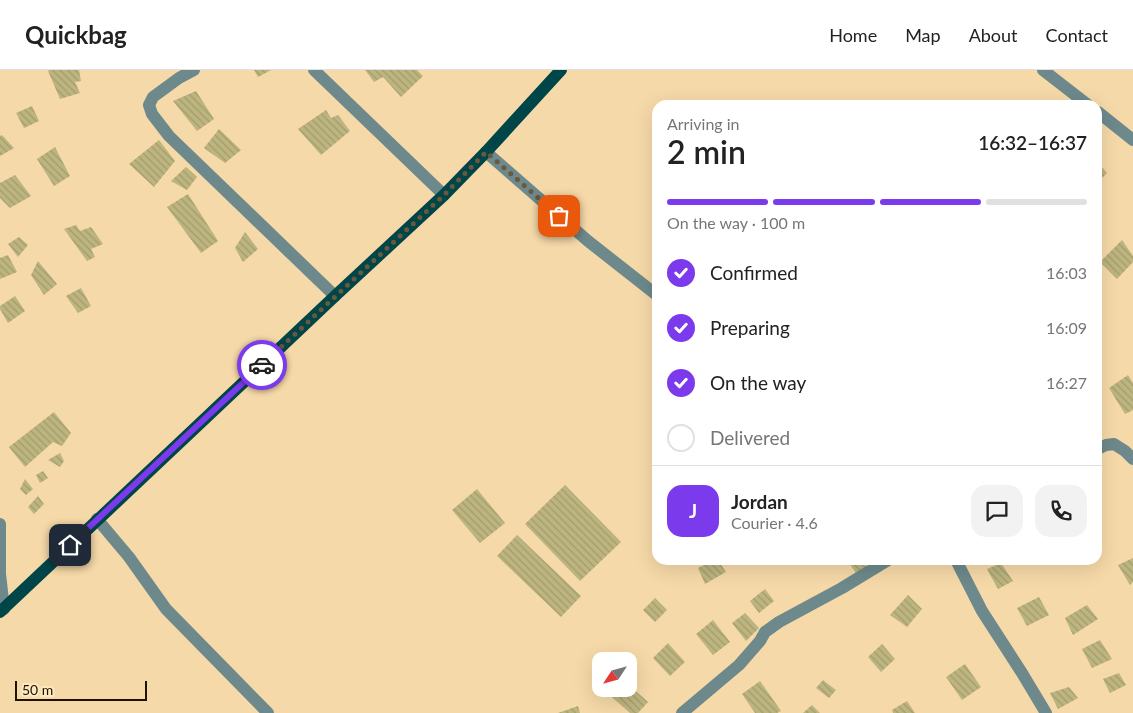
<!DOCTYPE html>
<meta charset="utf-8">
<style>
body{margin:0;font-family:Lato,sans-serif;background:#f2f2f2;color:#222;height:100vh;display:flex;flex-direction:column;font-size:19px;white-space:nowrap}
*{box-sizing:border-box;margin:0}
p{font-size:16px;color:#767676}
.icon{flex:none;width:28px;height:28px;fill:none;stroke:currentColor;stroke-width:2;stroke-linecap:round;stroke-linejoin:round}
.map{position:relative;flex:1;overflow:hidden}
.details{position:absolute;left:652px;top:30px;width:450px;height:465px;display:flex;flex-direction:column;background:#fff;border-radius:15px;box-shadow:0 5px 20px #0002}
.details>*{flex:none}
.needle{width:32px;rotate:234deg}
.controls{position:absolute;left:592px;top:582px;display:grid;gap:10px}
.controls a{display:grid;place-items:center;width:45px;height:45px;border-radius:10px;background:#fff;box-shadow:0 5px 20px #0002;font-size:25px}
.scale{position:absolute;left:15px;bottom:12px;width:132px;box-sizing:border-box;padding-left:5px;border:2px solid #1e1302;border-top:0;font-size:14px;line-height:18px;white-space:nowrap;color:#1e1302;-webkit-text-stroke:4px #ffe7c0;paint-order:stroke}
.pin{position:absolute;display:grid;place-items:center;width:42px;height:42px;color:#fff;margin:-21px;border-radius:10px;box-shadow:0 2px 8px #0006}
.courier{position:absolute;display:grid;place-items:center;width:50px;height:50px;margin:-25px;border:4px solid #7c3aed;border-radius:50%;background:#fff;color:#222;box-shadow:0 1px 6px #0007}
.summary em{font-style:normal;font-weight:600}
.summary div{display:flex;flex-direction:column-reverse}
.summary{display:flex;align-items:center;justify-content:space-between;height:85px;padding:0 15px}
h1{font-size:32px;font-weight:600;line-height:38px}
.bar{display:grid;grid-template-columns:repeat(4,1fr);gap:8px 5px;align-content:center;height:60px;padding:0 15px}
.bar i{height:6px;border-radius:4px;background:#e0e0e0}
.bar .current{background:#7c3aed}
.bar p{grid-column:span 4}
.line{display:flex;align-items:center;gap:12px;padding:0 15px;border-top:1px solid #e0e0e0}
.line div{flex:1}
.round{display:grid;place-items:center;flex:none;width:52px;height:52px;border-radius:15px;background:#f2f2f2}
ol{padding:0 15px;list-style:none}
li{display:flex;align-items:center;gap:15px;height:55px}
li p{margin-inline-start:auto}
li .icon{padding:5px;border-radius:50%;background:#7c3aed;color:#fff;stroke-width:4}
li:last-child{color:#767676}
li i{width:28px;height:28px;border:2px solid #e0e0e0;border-radius:50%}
header{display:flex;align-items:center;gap:30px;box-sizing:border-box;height:70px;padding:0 25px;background:#fff;border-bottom:1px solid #e0e0e0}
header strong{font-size:24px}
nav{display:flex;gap:28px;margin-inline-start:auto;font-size:18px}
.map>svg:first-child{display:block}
</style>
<header>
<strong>Quickbag</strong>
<nav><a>Home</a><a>Map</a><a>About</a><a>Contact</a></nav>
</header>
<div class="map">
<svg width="1133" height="643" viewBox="0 0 1133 643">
<defs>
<pattern id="building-back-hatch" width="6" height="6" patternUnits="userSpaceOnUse" patternTransform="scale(1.25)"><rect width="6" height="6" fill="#bdb580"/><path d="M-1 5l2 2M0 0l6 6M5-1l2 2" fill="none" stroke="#a29b6d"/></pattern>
</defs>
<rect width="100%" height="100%" fill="#f6d9a8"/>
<!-- building -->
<path fill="url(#building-back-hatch)" d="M49,0H79L81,11L75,12L80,23L60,29L48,1Z
M254,0H271L258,7Z
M365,0H417L423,6L401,27L383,7L374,12Z
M196,21L214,49L197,61L173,31Z
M32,36L39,51L24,58L16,43Z
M326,40L331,48L338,45L350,61L321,85L298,59Z
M219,59L241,80L225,93L204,78Z
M2,65L14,78L0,86V66Z
M159,70L175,91L154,117L129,94Z
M55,77L70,106L54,116L37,89Z
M1098,93L1107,103L1098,112Z
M186,97L197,107L187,120L171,111Z
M15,105L31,126L10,138L0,128V113Z
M188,124L218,171L201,183L167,137Z
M76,155L80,161L91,157L103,174L91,179L95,187L87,191L64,159Z
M245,162L258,179L243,192L235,178Z
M19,167L28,175L18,187L8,174Z
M1122,170L1133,186V192L1117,209L1100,192Z
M8,185L17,202L0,209V188Z
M38,191L57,214L44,225L31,205Z
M81,218L91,236L78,243L66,226Z
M15,226L25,241L8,253L0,239V236Z
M1128,305L1133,313V340L1125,344L1109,318Z
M54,342L71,363L62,376L53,372L25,397L9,377Z
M60,383L64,391L60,397L48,390Z
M43,401L48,408L40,413L36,405Z
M25,409L33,419L26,425L20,419Z
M565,415L621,472L580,511L525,454Z
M477,419L505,453L480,473L452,440Z
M38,426L44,434L34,444L28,437Z
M517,465L581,526L561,547L497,486Z
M1133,488V512L1130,515L1118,495Z
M714,490H718L726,502L705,514L698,498Z
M847,490H863L868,498L856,503Z
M1001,493L1013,511L998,519L987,499Z
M765,519L774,531L759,543L750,531Z
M908,525L922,539L907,557L890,545Z
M1039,527L1049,545L1027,556L1017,538Z
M655,528L667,540L655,552L643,540Z
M1087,535L1098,549L1073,565L1065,548Z
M745,543L759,558L746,571L732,553Z
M713,550L730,572L713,585L696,564Z
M1100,570L1112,589L1092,598L1082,579Z
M668,573L685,592L670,606L653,588Z
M882,574L895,589L881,602L868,587Z
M965,594L981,617L962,630L946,607Z
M1119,603L1126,615L1110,623L1103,609Z
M823,610L836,620L829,628L816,618Z
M760,611L781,641L777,643H755L742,624Z
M629,615L648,632L638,643H630L612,627L620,619H629Z
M1069,617L1078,628L1058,639L1050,623Z
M907,631L915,643H893L892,640Z
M812,635L820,643H803Z
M578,636L580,643H558Z"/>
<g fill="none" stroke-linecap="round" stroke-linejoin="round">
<!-- minor -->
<path stroke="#6d898b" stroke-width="12" d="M194,0L179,8L153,27L149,35L152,44L169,66L335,226
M314,0L444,125
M1043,0L1088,35
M1098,42L1133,70
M486,82L588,171L658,226
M1098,379L1106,375L1114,374L1125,381L1133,389
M97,449L129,487L166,539L268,643
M0,454V504L4,539
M956,490L982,541L1022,603L1046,643
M682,643L739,595L760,571L765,562L779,552L842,518L888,490"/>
<!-- major -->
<path stroke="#004548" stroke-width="12" d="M0,542L335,226L444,125L486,82L561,0"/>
</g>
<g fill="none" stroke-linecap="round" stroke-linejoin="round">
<!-- done -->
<path stroke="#6a583c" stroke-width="5" stroke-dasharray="0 9" d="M262,295L444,125L486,82L559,146"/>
<!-- route -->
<path stroke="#7c3aed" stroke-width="6" d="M70,475L262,295"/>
</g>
</svg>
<div class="controls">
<a><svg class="needle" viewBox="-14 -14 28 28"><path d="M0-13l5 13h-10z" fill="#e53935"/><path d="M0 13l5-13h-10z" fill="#767676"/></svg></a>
</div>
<div class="scale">50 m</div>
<div class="pin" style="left:559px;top:146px;background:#ea580c"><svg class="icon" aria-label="bag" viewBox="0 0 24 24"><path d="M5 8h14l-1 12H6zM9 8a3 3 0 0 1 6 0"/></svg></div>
<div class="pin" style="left:70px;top:475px;background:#1f2937"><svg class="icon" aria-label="home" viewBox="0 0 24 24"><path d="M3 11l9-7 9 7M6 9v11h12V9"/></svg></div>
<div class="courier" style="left:262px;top:295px"><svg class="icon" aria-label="car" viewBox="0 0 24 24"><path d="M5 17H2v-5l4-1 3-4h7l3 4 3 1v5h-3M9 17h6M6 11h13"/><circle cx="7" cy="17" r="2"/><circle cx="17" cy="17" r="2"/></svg></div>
<section class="details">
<div class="summary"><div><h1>2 min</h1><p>Arriving in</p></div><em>16:32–16:37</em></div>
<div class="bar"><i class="current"></i><i class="current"></i><i class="current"></i><i></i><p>On the way · 100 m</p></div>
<ol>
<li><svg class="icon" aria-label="check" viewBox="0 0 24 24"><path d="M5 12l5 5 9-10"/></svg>Confirmed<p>16:03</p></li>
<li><svg class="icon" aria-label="check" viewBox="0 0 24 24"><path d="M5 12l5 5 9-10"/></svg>Preparing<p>16:09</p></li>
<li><svg class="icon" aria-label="check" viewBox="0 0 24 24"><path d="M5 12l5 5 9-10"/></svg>On the way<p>16:27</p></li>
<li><i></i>Delivered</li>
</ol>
<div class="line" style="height:90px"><b class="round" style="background:#7c3aed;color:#fff">J</b><div><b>Jordan</b><p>Courier · 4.6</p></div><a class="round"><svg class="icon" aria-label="chat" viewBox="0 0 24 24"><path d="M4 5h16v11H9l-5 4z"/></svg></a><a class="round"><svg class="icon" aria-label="phone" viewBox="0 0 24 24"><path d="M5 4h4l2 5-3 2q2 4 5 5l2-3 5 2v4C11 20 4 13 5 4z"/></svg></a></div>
</section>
</div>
